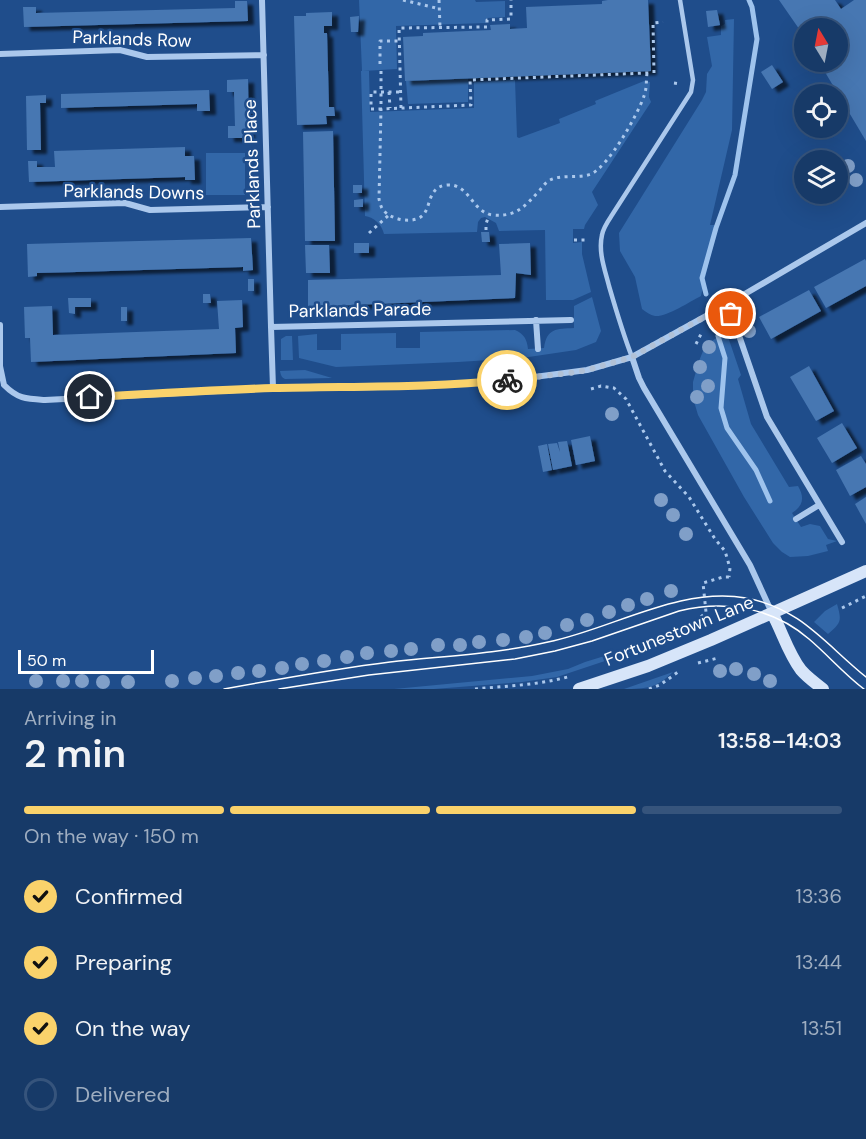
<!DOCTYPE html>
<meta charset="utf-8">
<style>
body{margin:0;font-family:"DM Sans",sans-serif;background:#244571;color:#f1f3f6;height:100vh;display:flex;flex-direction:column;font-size:22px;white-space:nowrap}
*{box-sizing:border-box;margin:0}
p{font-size:20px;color:#9eadc0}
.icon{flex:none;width:33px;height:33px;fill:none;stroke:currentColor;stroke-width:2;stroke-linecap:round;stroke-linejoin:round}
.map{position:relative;height:689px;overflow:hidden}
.details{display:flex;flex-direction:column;background:#173a68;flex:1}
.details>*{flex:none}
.needle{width:39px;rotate:350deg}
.fabs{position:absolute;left:794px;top:18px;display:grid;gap:12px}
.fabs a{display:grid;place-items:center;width:54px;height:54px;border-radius:50%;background:#173a68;box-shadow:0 6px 24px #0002,0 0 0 2px #36547c;font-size:30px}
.scale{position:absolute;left:18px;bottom:15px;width:136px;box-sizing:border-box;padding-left:6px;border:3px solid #fff;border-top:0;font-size:16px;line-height:21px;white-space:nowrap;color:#fff;-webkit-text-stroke:4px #1f4d8b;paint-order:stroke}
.pin{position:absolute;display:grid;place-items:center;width:51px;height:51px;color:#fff;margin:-26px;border:3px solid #fff;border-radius:50%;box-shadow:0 2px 6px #0007}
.courier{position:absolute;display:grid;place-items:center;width:60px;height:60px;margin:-30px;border:4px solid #fad26b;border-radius:50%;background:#fff;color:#222;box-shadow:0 2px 8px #0007}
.head em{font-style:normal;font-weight:600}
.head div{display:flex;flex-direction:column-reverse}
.head{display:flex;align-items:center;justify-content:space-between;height:102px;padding:0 24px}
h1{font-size:39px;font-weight:600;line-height:45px}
.bar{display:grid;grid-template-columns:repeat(4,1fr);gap:9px 6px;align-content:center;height:72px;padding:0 24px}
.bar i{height:8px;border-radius:4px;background:#36547c}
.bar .active{background:#fad26b}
.bar p{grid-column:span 4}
ol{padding:0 24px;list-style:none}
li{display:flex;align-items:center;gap:18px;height:66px}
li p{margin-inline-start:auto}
li .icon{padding:6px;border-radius:50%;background:#fad26b;color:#111;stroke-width:4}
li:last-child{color:#9eadc0}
li i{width:33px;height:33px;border:3px solid #36547c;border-radius:50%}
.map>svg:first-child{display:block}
</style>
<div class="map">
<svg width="866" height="689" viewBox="0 0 866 689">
<defs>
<filter id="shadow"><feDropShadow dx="6" dy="4" stdDeviation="1.5" flood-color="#0009"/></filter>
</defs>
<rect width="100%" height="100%" fill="#1f4d8b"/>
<!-- green -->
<path fill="#3267a8" d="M359,0H475L476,2L505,1V17L487,18L486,23L396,26L397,69L363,71H369L370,112L474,108V82L515,80L517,137L519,138L560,123L559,119L596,104L595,101L644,81L650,82L649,97L651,102L592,192L598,205L585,225L584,229H573V243L582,242V254L591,292L573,300H546L545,230L499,231L496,223L485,217L481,218L478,222L477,232L384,234C382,225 374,217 365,216L361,71H362Z
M734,19L732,130L710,225H717L701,296C689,302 667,317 655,316C650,315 646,312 642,309L635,277L620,251L619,233L702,100L706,92L707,74L712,66L707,37L721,35V26L725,24V20Z
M468,78V102L408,104L406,81Z
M206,153H245V195H206Z
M592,297L601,331L596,342L576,350L522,358L458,362L336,367L299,358L298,336L317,334V350H341V334L396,333V348H420V332L515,330C524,334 527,339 528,349L544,348C547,328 556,329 574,328V306Z
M726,331L741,375L738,379L751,424L789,487L798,486C805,498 803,506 792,513L801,527L810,524L820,526L828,539L837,541L826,545L828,551L808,556L790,557L782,552L773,543L744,497L698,415L693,398V382L699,361L705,346Z
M286,336H292L293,360H281V339Z
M305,370L332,378L285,379C281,377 281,375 280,371Z
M837,604C842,621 841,623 828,634L814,622L825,611Z
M697,622L699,625L632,652L557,677L522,682L434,689H394L532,676L568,669L585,662L647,643Z
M673,672C657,688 646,689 624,689Z"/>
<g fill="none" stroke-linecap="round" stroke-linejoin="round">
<!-- stream -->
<path stroke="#9ec3ed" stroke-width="5" d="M706,294L702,278L716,228L735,175L757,39L752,7L749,0
M718,336L725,358L721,408L727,428L756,470L770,501"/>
</g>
<!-- building -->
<path fill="#4777b2" filter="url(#shadow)" d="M608,0H648L651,71L405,81L403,37L423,36V33L491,30L490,25L510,24V29L527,28L526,7L602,4V1Z
M779,0H835L841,9L854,0H866V141L819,62H837V28H804V36Z
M235,1H247L248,21L24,27L23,7H36V13L235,8Z
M717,10L720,25L708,27L706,11Z
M332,12V26H324V33H327L329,107H334L335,116H326L327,124L297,125L294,16H306V13Z
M359,16L358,32H351L350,17Z
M772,65L783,82L772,89L761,72Z
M248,79L249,138H228V126H235L234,92H227V80Z
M209,90L210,111H197V104L61,108V94Z
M46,95V103H40L41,150H27L26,96Z
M333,131L335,241H305L303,132Z
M185,147V156H194L195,180H185V177L29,182L28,161H37V167H55L54,151Z
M353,185H362V193H353Z
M363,199V207H354V200Z
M481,232H489L490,242H482Z
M251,238L253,270L243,271V267L77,272L37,273V276L28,277L27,244Z
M354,243H369V253H354Z
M530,243L531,275L516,273L515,298L308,307V280L501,275L499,244Z
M305,245H329L330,273H306Z
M865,259L866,261V286L826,308L814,287Z
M248,279H254V291H248Z
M809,290L821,311L771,339L759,317Z
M203,294H210L211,303H203Z
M68,298H91V307H75V314L69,313Z
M242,300L243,327L235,328L236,353L31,362L30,338H25L24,307L52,306L53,335L219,329L217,301Z
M121,307H127V321H121Z
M809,366L834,411L816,421L790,377Z
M842,423L857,448L832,463L817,438Z
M590,436L595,461L576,465L571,440Z
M567,441L572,466L553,470L548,444L557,443L560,452L558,442Z
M547,444L552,470L543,472L538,446Z
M861,456L866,464V487L850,496L836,470Z
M866,497V524L855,504Z"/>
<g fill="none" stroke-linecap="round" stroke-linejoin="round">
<!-- path -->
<path stroke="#abc8ec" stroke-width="3" stroke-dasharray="3 4.5" stroke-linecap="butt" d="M403,0L440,9
M439,0L440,27
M380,64V41H399
M381,71C381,83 381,96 381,109H371V92H400
M647,73C646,81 647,88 644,96C638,114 609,166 591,174C578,179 562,174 550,180C546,182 543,186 540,190C526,205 517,217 494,215C472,214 470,183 447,185C425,187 433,211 419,218C409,223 391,219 384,211C381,208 380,203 379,199L381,109L471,105L470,80L647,73H650
M654,73L653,23L663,22
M674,83L681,84
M389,92L390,108
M401,108L399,28L487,27V20L511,19V0
M486,230V224L489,215
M369,233L389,215
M574,240H588
M696,344L702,332
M591,389L601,386L614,388L626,399L665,471L689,497L715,539L725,551L730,568L729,577
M842,608L866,596
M701,617L706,612L703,583L723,577H729
M698,663L718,658
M475,689C507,686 540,685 571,676
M649,689L660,685L678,672"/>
<!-- lane -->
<path stroke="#abc8ec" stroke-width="4.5" d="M632,357C623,334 616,310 609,286C605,270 598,252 602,235C603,228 608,221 612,215L691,92L693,80L680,0"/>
<!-- street -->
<path stroke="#abc8ec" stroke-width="6" d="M262,0L271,327
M0,54L120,50L147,57L264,55
M0,207L125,203L150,210L268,207
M726,305L733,318L767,417L842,542
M536,320L538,349
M0,325V366L4,385
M632,357L639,378L644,388L750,565L772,613
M4,385C18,399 26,399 45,400L273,388L382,387L456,384L504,381L587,370L632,357L726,305L866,223
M273,388L271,327L571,320
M796,519L819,505"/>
<!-- secondary -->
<path stroke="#d7e5f9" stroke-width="12" d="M772,613L866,571
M579,689L648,666L711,640L772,613C782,631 788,653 801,670C807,677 815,683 823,689"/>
<!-- tram -->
<path stroke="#fff" stroke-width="1.5" d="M224,689C279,679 334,669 390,662C443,656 496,654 548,642C612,629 680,586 746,598C801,608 826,645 866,677
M279,689L369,675L515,659L555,651L592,641L679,611C725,600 772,607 809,639C828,655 844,674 864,689"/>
</g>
<!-- trees -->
<g fill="#809fc8">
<circle cx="848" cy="166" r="7"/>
<circle cx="856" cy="180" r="7"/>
<circle cx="749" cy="331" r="7"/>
<circle cx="709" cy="347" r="7"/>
<circle cx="700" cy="367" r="7"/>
<circle cx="708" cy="386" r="7"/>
<circle cx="697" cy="397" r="7"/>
<circle cx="612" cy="414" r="7"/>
<circle cx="661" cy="500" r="7"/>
<circle cx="673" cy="515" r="7"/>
<circle cx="686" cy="534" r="7"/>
<circle cx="671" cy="591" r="7"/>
<circle cx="647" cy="599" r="7"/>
<circle cx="628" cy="605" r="7"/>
<circle cx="609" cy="612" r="7"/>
<circle cx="587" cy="620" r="7"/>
<circle cx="567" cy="625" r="7"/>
<circle cx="545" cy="633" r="7"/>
<circle cx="526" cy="637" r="7"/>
<circle cx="503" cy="640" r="7"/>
<circle cx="479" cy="642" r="7"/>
<circle cx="438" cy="645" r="7"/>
<circle cx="460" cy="645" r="7"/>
<circle cx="411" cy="649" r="7"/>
<circle cx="391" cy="651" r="7"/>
<circle cx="367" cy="653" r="7"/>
<circle cx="347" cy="657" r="7"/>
<circle cx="324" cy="661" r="7"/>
<circle cx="302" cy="664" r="7"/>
<circle cx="282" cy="668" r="7"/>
<circle cx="736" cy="669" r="7"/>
<circle cx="259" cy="671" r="7"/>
<circle cx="720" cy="671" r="7"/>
<circle cx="238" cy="673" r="7"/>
<circle cx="754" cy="674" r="7"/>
<circle cx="216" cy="676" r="7"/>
<circle cx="195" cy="678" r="7"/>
<circle cx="36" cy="681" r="7"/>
<circle cx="63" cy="681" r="7"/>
<circle cx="82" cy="681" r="7"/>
<circle cx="172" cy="681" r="7"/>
<circle cx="770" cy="681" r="7"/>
<circle cx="103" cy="682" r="7"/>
<circle cx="128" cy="682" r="7"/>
</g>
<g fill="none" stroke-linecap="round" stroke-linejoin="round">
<!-- done -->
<path stroke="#b1c1d6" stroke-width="6" stroke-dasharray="0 10.8" d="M507,380L570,373L587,370L632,357L726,305L731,314"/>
<!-- route -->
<path stroke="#fad26b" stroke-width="8" d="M90,397C151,394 212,390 273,388C351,386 429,388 507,380"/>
</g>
<g text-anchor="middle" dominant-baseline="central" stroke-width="5" stroke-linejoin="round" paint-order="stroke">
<!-- street labels -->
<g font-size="18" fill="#fff" stroke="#1f4d8b">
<text transform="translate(132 39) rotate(2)">Parklands Row</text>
<text transform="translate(252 164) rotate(-92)">Parklands Place</text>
<text transform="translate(134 192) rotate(1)">Parklands Downs</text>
<text transform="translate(360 310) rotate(-1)">Parklands Parade</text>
<text transform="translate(679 631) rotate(-22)">Fortunestown Lane</text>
</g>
</g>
</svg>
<div class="fabs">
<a><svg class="needle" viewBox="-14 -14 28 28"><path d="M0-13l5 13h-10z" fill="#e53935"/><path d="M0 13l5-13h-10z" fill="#9eadc0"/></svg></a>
<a><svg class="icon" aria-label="locate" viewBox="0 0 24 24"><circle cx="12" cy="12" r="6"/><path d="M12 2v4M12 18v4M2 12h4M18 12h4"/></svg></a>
<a><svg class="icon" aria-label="layers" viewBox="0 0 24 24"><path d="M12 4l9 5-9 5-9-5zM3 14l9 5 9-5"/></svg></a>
</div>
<div class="scale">50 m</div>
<div class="pin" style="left:731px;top:314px;background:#ea580c"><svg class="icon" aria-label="bag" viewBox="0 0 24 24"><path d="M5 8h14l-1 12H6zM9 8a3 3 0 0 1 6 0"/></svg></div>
<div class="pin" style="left:90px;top:397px;background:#1f2937"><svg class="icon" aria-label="home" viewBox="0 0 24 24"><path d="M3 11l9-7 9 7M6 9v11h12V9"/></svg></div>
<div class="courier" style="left:507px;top:380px"><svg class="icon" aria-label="bike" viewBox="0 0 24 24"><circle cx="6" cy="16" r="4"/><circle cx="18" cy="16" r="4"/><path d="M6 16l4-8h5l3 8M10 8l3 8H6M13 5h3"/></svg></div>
</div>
<section class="details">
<div class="head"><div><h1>2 min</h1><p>Arriving in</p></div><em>13:58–14:03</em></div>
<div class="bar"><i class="active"></i><i class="active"></i><i class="active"></i><i></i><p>On the way · 150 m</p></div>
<ol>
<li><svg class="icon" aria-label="check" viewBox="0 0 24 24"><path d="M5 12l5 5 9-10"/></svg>Confirmed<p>13:36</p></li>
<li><svg class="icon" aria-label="check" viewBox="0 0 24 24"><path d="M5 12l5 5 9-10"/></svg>Preparing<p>13:44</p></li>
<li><svg class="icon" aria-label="check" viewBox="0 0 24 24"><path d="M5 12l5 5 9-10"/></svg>On the way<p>13:51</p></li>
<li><i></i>Delivered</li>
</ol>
</section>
